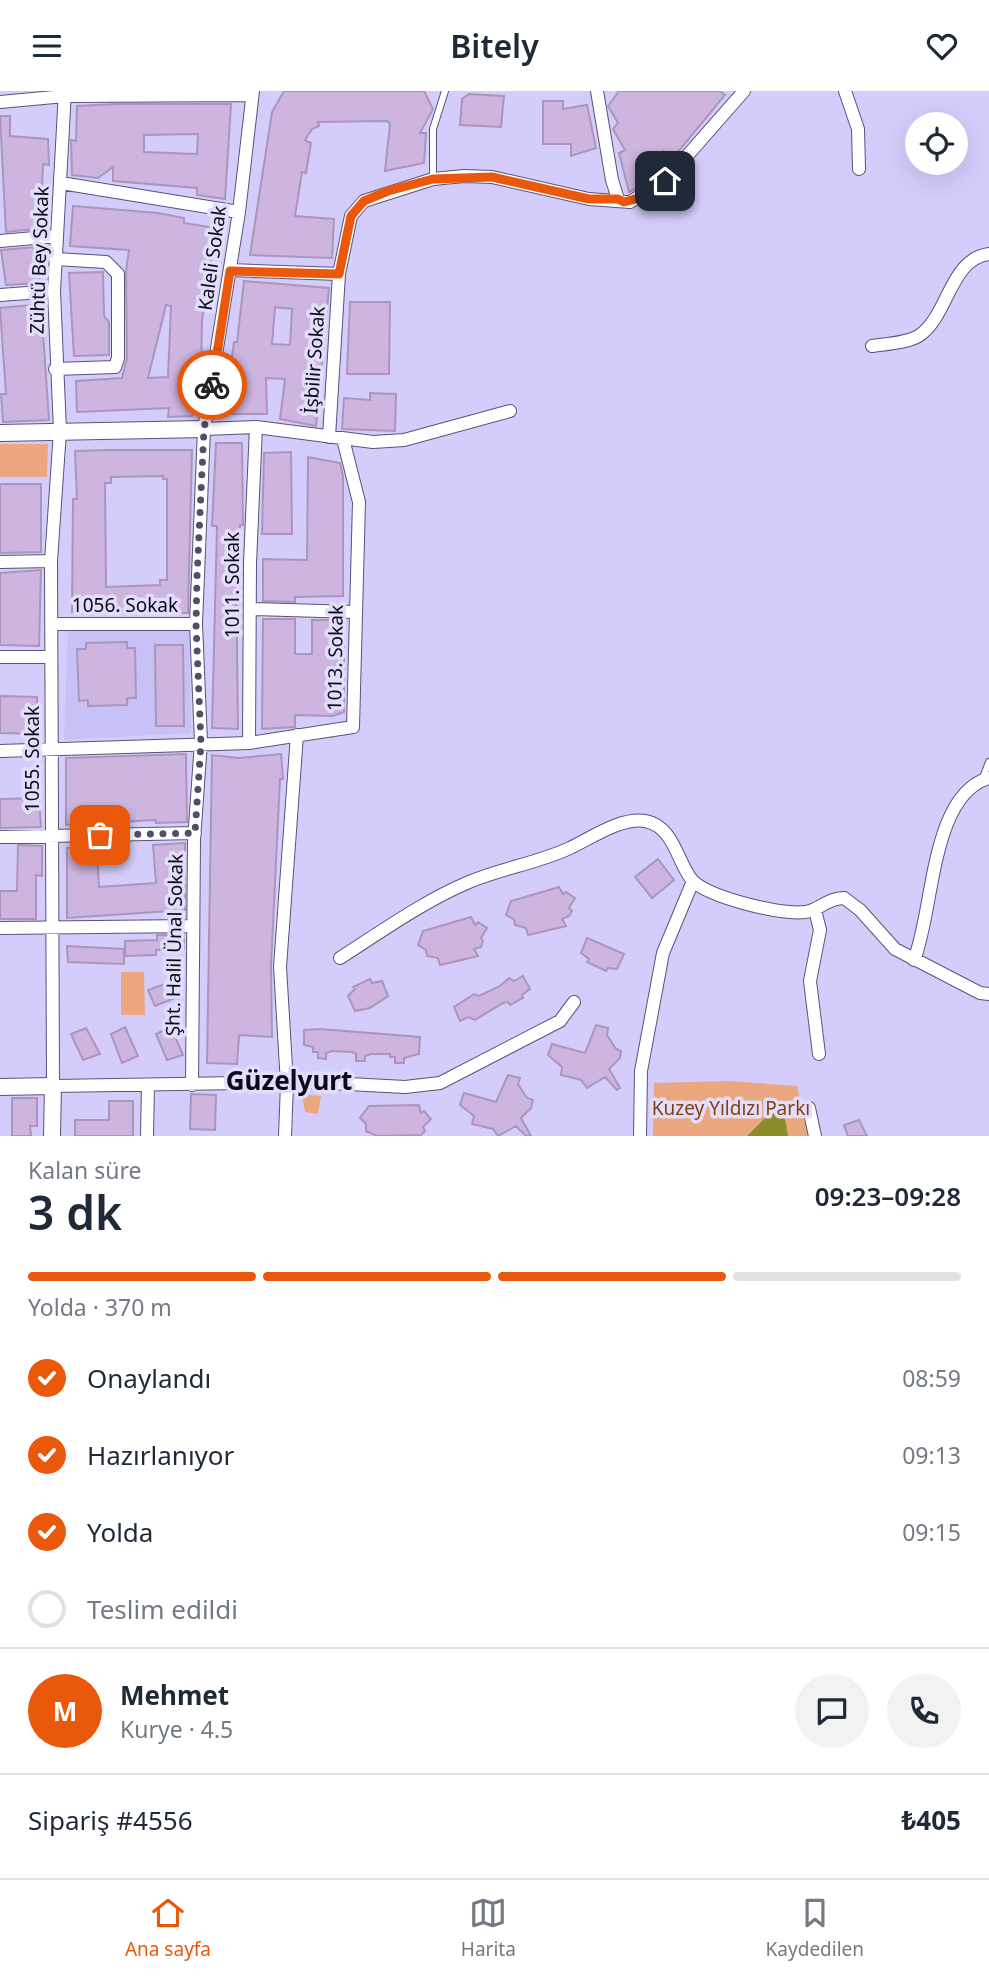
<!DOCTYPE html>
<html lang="tr">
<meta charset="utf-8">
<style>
body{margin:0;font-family:"Noto Sans",sans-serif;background:#f2f2f3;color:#1f2937;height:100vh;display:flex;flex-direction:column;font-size:26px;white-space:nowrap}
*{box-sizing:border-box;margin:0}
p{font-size:23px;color:#747a83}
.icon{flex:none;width:38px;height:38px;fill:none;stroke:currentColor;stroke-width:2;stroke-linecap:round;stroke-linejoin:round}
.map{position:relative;height:1045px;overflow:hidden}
.panel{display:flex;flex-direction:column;background:#fff;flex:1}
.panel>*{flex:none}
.controls{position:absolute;left:905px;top:21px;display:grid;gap:14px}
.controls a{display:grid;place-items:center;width:63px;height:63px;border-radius:50%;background:#fff;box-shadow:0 7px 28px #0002;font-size:35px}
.pin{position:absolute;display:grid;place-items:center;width:60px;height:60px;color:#fff;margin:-30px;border-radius:14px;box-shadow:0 4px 10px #0006}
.courier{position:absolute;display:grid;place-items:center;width:70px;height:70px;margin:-35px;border:5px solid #ea580c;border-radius:50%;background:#fff;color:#222;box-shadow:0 2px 9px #0007}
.overview em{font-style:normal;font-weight:600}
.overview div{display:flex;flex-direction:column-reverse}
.overview{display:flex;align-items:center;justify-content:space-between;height:119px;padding:0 28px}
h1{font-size:46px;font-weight:600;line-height:52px}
.bar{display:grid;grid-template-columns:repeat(4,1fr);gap:10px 7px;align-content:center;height:84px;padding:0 28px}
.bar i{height:9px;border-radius:5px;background:#e0e1e3}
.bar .current{background:#ea580c}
.bar p{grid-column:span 4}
.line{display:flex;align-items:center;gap:18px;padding:0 28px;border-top:2px solid #e0e1e3}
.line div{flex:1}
.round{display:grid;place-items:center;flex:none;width:74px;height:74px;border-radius:37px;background:#f2f2f3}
ol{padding:0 28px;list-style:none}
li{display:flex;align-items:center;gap:21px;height:77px}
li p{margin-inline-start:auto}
li .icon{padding:7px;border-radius:50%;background:#ea580c;color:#fff;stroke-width:4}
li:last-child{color:#747a83}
li i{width:38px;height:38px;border:4px solid #e0e1e3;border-radius:50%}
header{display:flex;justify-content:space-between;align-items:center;height:91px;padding:0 28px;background:#fff;font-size:32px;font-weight:600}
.tabs{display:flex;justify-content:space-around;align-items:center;height:98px;border-top:2px solid #e0e1e3;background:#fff;font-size:19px;color:#747a83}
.tabs a{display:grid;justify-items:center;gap:4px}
.tabs .current{color:#ea580c}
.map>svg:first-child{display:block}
</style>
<header><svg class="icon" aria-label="menu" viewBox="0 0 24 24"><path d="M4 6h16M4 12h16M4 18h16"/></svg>Bitely<svg class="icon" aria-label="heart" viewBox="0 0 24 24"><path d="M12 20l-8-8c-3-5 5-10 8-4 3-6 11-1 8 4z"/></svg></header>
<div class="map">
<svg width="989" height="1045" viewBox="0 0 989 1045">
<rect width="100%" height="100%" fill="#d4cdfc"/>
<!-- built -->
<path fill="#c8c1f5" d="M68,539H189L191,642L64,649Z"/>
<!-- green -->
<path fill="#eba77f" d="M0,353H48L47,386H0Z
M121,881H144L145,924H121Z
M729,990L797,995L808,1045H653L654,992Z
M302,1003L321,1005L318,1023L305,1021Z"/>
<!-- water -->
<path fill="#8a8d28" d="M769,1023H777L785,1028L788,1045H747Z"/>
<!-- building -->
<path fill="#cdb5df" stroke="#ac95bd" stroke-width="2" fill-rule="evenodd" d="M284,0H424L433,18L420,42H426L424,72L385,80L390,33L387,30L318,31L319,35L312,38L305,49L311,52L306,82L302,81L295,125L334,128L332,167L250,164L272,21Z
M619,0H720L725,4L673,67L663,60L659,83L629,101L619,62L625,59L613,38L618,32L608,15Z
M469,3L504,5L501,36L460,34L462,8Z
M543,10H563V18L587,14L596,57L571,65V53H543Z
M117,13H231L225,108L197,104V97L113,90V76L98,87L72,84L71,49L76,50L77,15ZM198,43L197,63L144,61V44Z
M0,25H10V45L48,48L49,74L43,73L42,95L43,137L6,141Z
M73,115L158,122L184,127V132L216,137L202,229L201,285L192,325L168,326L169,317L77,321L76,290L122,287L127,267L126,180L129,159L70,155ZM166,214L171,215L168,286L148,287Z
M37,156L40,192L6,194L1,159Z
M103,181L104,225L109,231V264L74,265L69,182Z
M244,190L329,197L316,335L280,328L285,288L266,287L267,323H231L229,285L234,251H237ZM275,216L292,218L290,254L272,253Z
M350,211H390L389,283H347Z
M41,213L49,329L3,331L1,303H6L0,217Z
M370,302L396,303L395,340L342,338L344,307L370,309Z
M216,352H242L243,434H240L238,477H236L238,638L212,637L217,435H212Z
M110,359H192L188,522H160V518L72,521L73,408H77L75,360ZM163,385V388H167V489H160V494L106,496L105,392H111V386Z
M291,361L292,443H262L264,362Z
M308,366L340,372L343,385V505L295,506V511L263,510V468L307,469Z
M0,393H41V461L0,462Z
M41,479L39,555L0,554V482Z
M263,528H295V563H312V529H344V621L333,625L295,624V636L262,638Z
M127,551V557H135L136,607H127V614L88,615V609L79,610L77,558H86V552Z
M155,554H183L184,635H156Z
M0,605L37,606V643L0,642Z
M186,663L187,731L156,732L155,729L66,734V667Z
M281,663L283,688H280L271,875L272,946L239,944L237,973L207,972L212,664L239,667Z
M39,707L41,736L0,737V708Z
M185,752V819L67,827V757L97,756L99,796L156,792L153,754Z
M18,754L42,755V785L36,784V828H0V800H17Z
M658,768L674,789L652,807L635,786Z
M559,796L563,803L566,801L575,807L569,817L572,820L569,825L562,828L566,835L528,844L526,837L515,834L514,828L506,824L511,810Z
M471,826L475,834L478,831L487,837L481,847L483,850L481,856L474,858L478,865L440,874L438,867L427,865L426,859L418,854L423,840Z
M157,844H184V857L156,859V864L125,865V850L157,849Z
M587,847L624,863L617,878L608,877L606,880L587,871L589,868L581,862Z
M67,855L124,858V873L68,871Z
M523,885L530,898L522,904L523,907L510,914L508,911L503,912L475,929L468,926L460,930L454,916L474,903L479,905L500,895L509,887L514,890Z
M370,888L372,892L382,890L388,905L370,917L355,920L348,905L355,898L353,896Z
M173,890L180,905L155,915L148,899Z
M596,934L608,937L607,944L616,958L621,960L620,967L609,978L620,997L617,999L605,986L587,997L581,989L561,984L562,976L548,964L552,953L585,962Z
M125,936L138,965L122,972L111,943Z
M171,936L183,964L167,969L156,943Z
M86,937L100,963L83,969L71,943Z
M320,938L420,946L419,963L404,967V972H395V966H390V963H371L365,965V970H356V963L352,961L332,960L326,962V968L318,967V961H313V956L304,954V939Z
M508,984L520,987L518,993L527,1007L533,1009L531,1017L521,1027L531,1045H526L516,1035L498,1045L493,1038L472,1033L474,1025L460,1014L464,1002L496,1011Z
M191,1003L216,1004L215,1039L190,1038Z
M12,1007H37V1035H30L31,1045H12Z
M109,1010H133V1045H75V1029H109Z
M419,1014L421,1022L424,1020L431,1028L423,1036L425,1040L421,1044L377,1045L366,1040V1033L360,1027L369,1015Z
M859,1029L867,1045H848L844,1034Z"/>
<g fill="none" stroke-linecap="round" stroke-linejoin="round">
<!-- service casing -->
<g stroke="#59527a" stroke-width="8">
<path id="service" d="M433,87V38L445,0
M982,689L989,671"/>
</g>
<!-- minor casing -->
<g stroke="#59527a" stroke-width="14">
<path id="minor" d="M65,0L54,200L60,340L51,470L53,995L312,991L405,996L440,992L560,930L574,911
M597,0L612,89L618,108
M845,0L858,38L859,78
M0,11L65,5L252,4
M61,92L239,121
M0,150L57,145
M55,168L106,171L118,183V267L115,276L55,278
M230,179L339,183
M0,204L54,200
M872,255C885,253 909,252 920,244C949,223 950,168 989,163
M204,338L256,336L373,351L404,349L510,320
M329,346L339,183L351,125L364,110L433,88L464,85L492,86L589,108L630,111L665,90L744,0
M0,471L51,470
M251,518L355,521
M53,533H196
M0,566H51
M249,652L250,472L256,336
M0,660L249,652L353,636L359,411L343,348
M0,746L195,742
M815,819L820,839L810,890L819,963
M0,837L193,835
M340,867C382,840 424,810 469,791C502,777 538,772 570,757C591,747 621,726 645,730C675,735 678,775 693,790C711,807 781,824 805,821C820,819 827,807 844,807L860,819L895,858L980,902L989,903
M914,869C934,820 930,704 989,687
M192,994L194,749L201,651L196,533L204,338L239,121L253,0
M809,1017L815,1045
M147,1045L148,994
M285,1045L287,993L280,876L297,644
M640,1045L641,980L663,862L693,790"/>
</g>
<!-- tertiary casing -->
<g stroke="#59527a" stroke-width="18">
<path id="tertiary" d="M0,342L204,338
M0,996L53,995L52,1045"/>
</g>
<!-- service -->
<use href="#service" stroke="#fff" stroke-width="6"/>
<!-- minor -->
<use href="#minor" stroke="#fff" stroke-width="12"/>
<!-- tertiary -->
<use href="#tertiary" stroke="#fff" stroke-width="16"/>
</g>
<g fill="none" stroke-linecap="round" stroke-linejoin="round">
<!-- done -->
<path stroke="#524e68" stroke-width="7" stroke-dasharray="0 12.6" d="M100,744L195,742L201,652L196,533L197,486L204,338L212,294"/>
<!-- route -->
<path stroke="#ea580c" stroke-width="9" d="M212,294L230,180L339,183L351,125L364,110L388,100L433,88L492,86L589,108H618L624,111L639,107L665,90"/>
</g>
<g text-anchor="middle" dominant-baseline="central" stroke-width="7" stroke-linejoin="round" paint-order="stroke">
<!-- street labels -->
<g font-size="19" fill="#0c0918" stroke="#e1ddfa">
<text transform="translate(212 167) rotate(-82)">Kaleli Sokak</text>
<text transform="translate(39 169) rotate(-88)">Zühtü Bey Sokak</text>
<text transform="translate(314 269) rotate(-86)">İşbilir Sokak</text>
<text transform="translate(232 494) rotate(-90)">1011. Sokak</text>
<text x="125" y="514">1056. Sokak</text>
<text transform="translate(335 567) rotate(-89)">1013. Sokak</text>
<text transform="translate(32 668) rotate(-90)">1055. Sokak</text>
<text transform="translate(174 854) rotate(-89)">Şht. Halil Ünal Sokak</text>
</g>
<!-- park labels -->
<g font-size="19" fill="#834110" stroke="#e1ddfa">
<text x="731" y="1017">Kuzey Yıldızı Parkı</text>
</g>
<!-- district labels -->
<g font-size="26" font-weight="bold" fill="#0c0918" stroke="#e1ddfa">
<text x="289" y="989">Güzelyurt</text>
</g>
</g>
</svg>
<div class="controls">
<a><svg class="icon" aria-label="locate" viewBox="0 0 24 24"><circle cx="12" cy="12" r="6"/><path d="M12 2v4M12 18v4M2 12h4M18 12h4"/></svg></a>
</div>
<div class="pin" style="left:100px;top:744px;background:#ea580c"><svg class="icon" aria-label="bag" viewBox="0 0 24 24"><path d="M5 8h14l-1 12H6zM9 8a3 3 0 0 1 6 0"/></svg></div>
<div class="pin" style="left:665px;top:90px;background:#1f2937"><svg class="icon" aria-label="home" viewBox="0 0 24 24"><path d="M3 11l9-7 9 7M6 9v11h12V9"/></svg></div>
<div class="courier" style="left:212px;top:294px"><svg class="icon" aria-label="bike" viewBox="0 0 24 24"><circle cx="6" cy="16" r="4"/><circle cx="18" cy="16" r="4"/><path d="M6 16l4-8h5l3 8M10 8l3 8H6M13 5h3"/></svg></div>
</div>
<section class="panel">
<div class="overview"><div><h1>3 dk</h1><p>Kalan süre</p></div><em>09:23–09:28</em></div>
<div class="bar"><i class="current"></i><i class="current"></i><i class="current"></i><i></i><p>Yolda · 370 m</p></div>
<ol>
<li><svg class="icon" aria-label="check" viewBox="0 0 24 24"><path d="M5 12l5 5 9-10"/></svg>Onaylandı<p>08:59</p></li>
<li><svg class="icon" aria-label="check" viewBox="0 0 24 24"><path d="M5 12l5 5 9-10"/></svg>Hazırlanıyor<p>09:13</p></li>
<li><svg class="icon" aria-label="check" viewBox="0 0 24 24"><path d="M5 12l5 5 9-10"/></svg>Yolda<p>09:15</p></li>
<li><i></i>Teslim edildi</li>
</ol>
<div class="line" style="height:126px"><b class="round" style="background:#ea580c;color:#fff">M</b><div><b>Mehmet</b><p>Kurye · 4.5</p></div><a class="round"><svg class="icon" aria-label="chat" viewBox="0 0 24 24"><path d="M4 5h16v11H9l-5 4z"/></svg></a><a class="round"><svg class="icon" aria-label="phone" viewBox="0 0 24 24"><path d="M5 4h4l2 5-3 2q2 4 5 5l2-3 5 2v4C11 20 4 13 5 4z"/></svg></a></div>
<div class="line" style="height:91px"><div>Sipariş #4556</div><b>₺405</b></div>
</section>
<nav class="tabs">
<a class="current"><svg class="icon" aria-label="home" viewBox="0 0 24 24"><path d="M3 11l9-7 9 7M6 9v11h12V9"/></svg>Ana sayfa</a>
<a><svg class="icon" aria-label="map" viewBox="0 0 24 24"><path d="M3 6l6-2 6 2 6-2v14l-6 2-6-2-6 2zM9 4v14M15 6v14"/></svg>Harita</a>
<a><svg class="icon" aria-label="saved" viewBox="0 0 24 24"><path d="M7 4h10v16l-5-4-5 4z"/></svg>Kaydedilen</a>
</nav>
